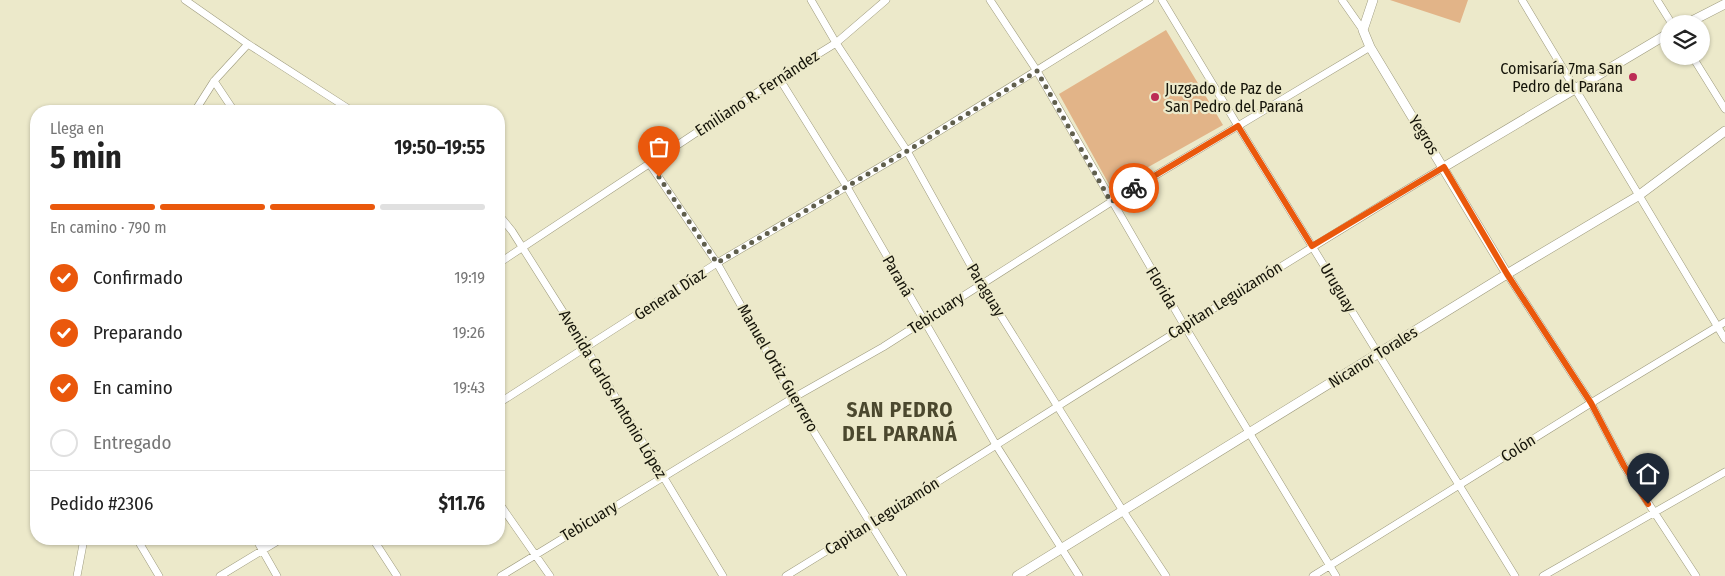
<!DOCTYPE html>
<html lang="es">
<meta charset="utf-8">
<style>
body{margin:0;font-family:"Fira Sans Condensed",sans-serif;background:#f2f2f2;color:#222;height:100vh;display:flex;flex-direction:column;font-size:19px;white-space:nowrap}
*{box-sizing:border-box;margin:0}
p{font-size:16px;color:#767676}
.icon{flex:none;width:28px;height:28px;fill:none;stroke:currentColor;stroke-width:2;stroke-linecap:round;stroke-linejoin:round}
.map{position:relative;flex:1;overflow:hidden}
.sheet{position:absolute;left:30px;top:105px;width:475px;height:440px;display:flex;flex-direction:column;background:#fff;border-radius:20px;box-shadow:0 1px 4px #0004}
.sheet>*{flex:none}
.fabs{position:absolute;left:1660px;top:15px;display:grid;gap:10px}
.fabs a{display:grid;place-items:center;width:50px;height:50px;border-radius:50%;background:#fff;box-shadow:0 1px 4px #0004;font-size:25px}
.pin{position:absolute;display:grid;place-items:center;width:42px;height:42px;color:#fff;margin:-51px -21px;border-radius:50% 50% 50% 0;rotate:-45deg;box-shadow:0 0 5px #0007}
.pin .icon{rotate:45deg}
.courier{position:absolute;display:grid;place-items:center;width:50px;height:50px;margin:-25px;border:4px solid #ea580c;border-radius:50%;background:#fff;color:#222;box-shadow:0 1px 6px #0007}
.head em{font-style:normal;font-weight:700}
.head div{display:flex;flex-direction:column-reverse}
.head{display:flex;align-items:center;justify-content:space-between;height:85px;padding:0 20px}
h1{font-size:32px;font-weight:700;line-height:38px}
.bar{display:grid;grid-template-columns:repeat(4,1fr);gap:8px 5px;align-content:center;height:60px;padding:0 20px}
.bar i{height:6px;border-radius:4px;background:#e0e0e0}
.bar .active{background:#ea580c}
.bar p{grid-column:span 4}
.line{display:flex;align-items:center;gap:12px;padding:0 20px;border-top:1px solid #e0e0e0}
.line div{flex:1}
ol{padding:0 20px;list-style:none}
li{display:flex;align-items:center;gap:15px;height:55px}
li p{margin-inline-start:auto}
li .icon{padding:5px;border-radius:50%;background:#ea580c;color:#fff;stroke-width:4}
li:last-child{color:#767676}
li i{width:28px;height:28px;border:2px solid #e0e0e0;border-radius:50%}
.map>svg:first-child{display:block}
</style>
<div class="map">
<svg width="1725" height="576" viewBox="0 0 1725 576">
<rect width="100%" height="100%" fill="#ece9ca"/>
<!-- green -->
<path fill="#e2b488" d="M1390,0H1468L1460,23Z
M1166,30L1223,125L1111,188L1059,94Z"/>
<g fill="none" stroke-linecap="round" stroke-linejoin="round">
<!-- minor casing -->
<g stroke="#9d9a7d" stroke-width="8">
<path id="minor" d="M185,0L248,44L352,111
M811,0L836,43L907,151L981,284L1123,511L1166,576
M990,0L1037,71L1184,325L1336,576
M1162,0L1238,126L1515,576
M1342,0L1363,30
M1522,0L1725,339
M1657,0L1672,24
M1692,56L1725,109
M779,78L847,187L996,445L1079,576
M214,81L234,111
M195,111L214,81L248,44
M649,163L717,263L793,398L903,576
M499,215L512,231L586,348L723,576
M499,263L779,78L836,43L886,0
M1507,274L1591,403L1624,466L1696,576
M499,403L717,263L907,151L1150,0
M499,503L550,576
M137,539L159,576
M256,539L277,576
M373,539L397,576
M77,576L84,539
M220,576L281,539
M501,576L793,398L883,347L1111,202L1370,47
M786,576C1006,441 1222,300 1444,167
M1313,576L1591,403L1725,322
M1543,576L1725,472"/>
</g>
<!-- tertiary casing -->
<g stroke="#9d9a7d" stroke-width="10">
<path id="tertiary" d="M1373,0L1363,30L1370,47L1507,274
M1686,24L1725,4
M1444,167L1669,33
M1017,576L1507,274L1638,196L1725,131"/>
</g>
<!-- minor -->
<use href="#minor" stroke="#fff" stroke-width="7"/>
<!-- tertiary -->
<use href="#tertiary" stroke="#fff" stroke-width="9"/>
</g>
<g fill="none" stroke-linecap="round" stroke-linejoin="round">
<!-- done -->
<path stroke="#605f4d" stroke-width="5" stroke-dasharray="0 9" d="M659,177L717,263L907,151L1037,71L1111,202L1134,188"/>
<!-- route -->
<path stroke="#ea580c" stroke-width="6" d="M1134,188L1238,126L1312,246L1444,167L1507,274L1591,403L1624,466L1648,504"/>
</g>
<!-- markers -->
<g fill="#bc2c55" stroke="#ece9ca" stroke-width="2">
<circle cx="1633" cy="77" r="5"/>
<circle cx="1155" cy="97" r="5"/>
</g>
<g text-anchor="middle" dominant-baseline="central" stroke-width="4.5" stroke-linejoin="round" paint-order="stroke">
<!-- poi labels -->
<g font-size="16" fill="#151409" stroke="#ece9ca" text-anchor="end">
<text x="1623" y="68">Comisaría 7ma San<tspan x="1623" dy="18">Pedro del Parana</tspan></text>
<text x="1165" y="88" text-anchor="start">Juzgado de Paz de<tspan x="1165" dy="18">San Pedro del Paraná</tspan></text>
</g>
<!-- street labels -->
<g font-size="16" fill="#151409" stroke="#ece9ca">
<text transform="translate(757 93) rotate(-33)">Emiliano R. Fernández</text>
<text transform="translate(1424 135) rotate(58)">Yegros</text>
<text transform="translate(898 276) rotate(60)">Paraná</text>
<text transform="translate(1162 288) rotate(59)">Florida</text>
<text transform="translate(1338 288) rotate(59)">Uruguay</text>
<text transform="translate(986 290) rotate(59)">Paraguay</text>
<text transform="translate(670 294) rotate(-33)">General Díaz</text>
<text transform="translate(1225 300) rotate(-32)">Capitan Leguizamón</text>
<text transform="translate(936 313) rotate(-33)">Tebicuary</text>
<text transform="translate(1373 357) rotate(-32)">Nicanor Torales</text>
<text transform="translate(778 368) rotate(60)">Manuel Ortiz Guerrero</text>
<text transform="translate(613 394) rotate(59)">Avenida Carlos Antonio López</text>
<text transform="translate(1518 448) rotate(-32)">Colón</text>
<text transform="translate(882 516) rotate(-32)">Capitan Leguizamón</text>
<text transform="translate(589 521) rotate(-31)">Tebicuary</text>
</g>
<!-- district labels -->
<g font-size="21" font-weight="bold" letter-spacing="1" fill="#4b482e" stroke="#ece9ca">
<text x="900" y="410">SAN PEDRO<tspan x="900" dy="24">DEL PARANÁ</tspan></text>
</g>
</g>
</svg>
<div class="fabs">
<a><svg class="icon" aria-label="layers" viewBox="0 0 24 24"><path d="M12 4l9 5-9 5-9-5zM3 14l9 5 9-5"/></svg></a>
</div>
<div class="pin" style="left:659px;top:177px;background:#ea580c"><svg class="icon" aria-label="bag" viewBox="0 0 24 24"><path d="M5 8h14l-1 12H6zM9 8a3 3 0 0 1 6 0"/></svg></div>
<div class="pin" style="left:1648px;top:504px;background:#1f2937"><svg class="icon" aria-label="home" viewBox="0 0 24 24"><path d="M3 11l9-7 9 7M6 9v11h12V9"/></svg></div>
<div class="courier" style="left:1134px;top:188px"><svg class="icon" aria-label="bike" viewBox="0 0 24 24"><circle cx="6" cy="16" r="4"/><circle cx="18" cy="16" r="4"/><path d="M6 16l4-8h5l3 8M10 8l3 8H6M13 5h3"/></svg></div>
<section class="sheet">
<div class="head"><div><h1>5 min</h1><p>Llega en</p></div><em>19:50–19:55</em></div>
<div class="bar"><i class="active"></i><i class="active"></i><i class="active"></i><i></i><p>En camino · 790 m</p></div>
<ol>
<li><svg class="icon" aria-label="check" viewBox="0 0 24 24"><path d="M5 12l5 5 9-10"/></svg>Confirmado<p>19:19</p></li>
<li><svg class="icon" aria-label="check" viewBox="0 0 24 24"><path d="M5 12l5 5 9-10"/></svg>Preparando<p>19:26</p></li>
<li><svg class="icon" aria-label="check" viewBox="0 0 24 24"><path d="M5 12l5 5 9-10"/></svg>En camino<p>19:43</p></li>
<li><i></i>Entregado</li>
</ol>
<div class="line" style="height:65px"><div>Pedido #2306</div><b>$11.76</b></div>
</section>
</div>
